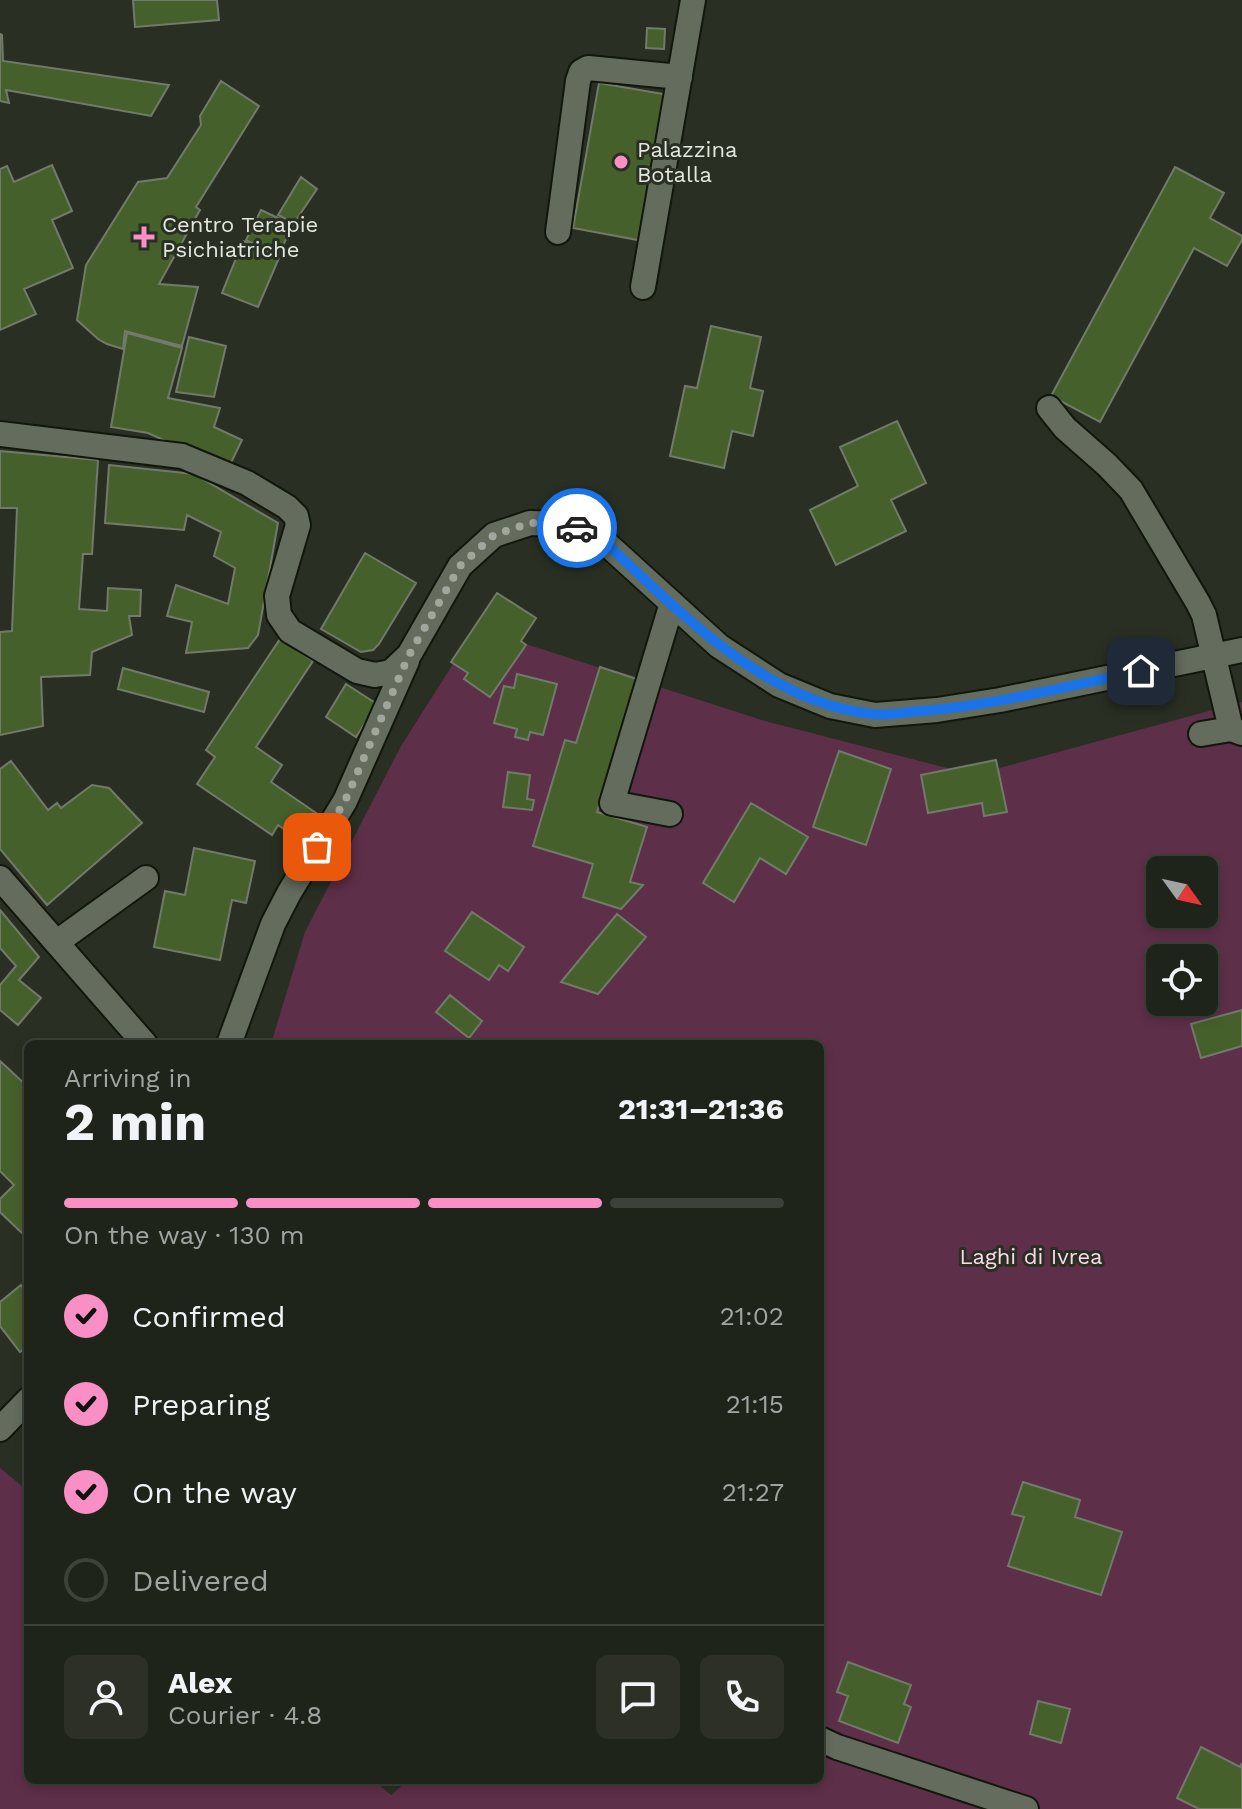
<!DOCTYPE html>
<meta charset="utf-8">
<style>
body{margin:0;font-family:"Work Sans",sans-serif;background:#2c3027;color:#f1f3f6;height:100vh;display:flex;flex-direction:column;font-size:30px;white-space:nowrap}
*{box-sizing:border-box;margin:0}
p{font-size:26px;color:#a1a4a2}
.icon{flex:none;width:44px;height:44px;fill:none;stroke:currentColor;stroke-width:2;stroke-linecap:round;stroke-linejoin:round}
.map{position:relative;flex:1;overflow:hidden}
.details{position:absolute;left:24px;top:1040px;width:800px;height:744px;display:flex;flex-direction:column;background:#1f241a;border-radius:12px;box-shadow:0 4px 12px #0003,0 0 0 2px #3c4139}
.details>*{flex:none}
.needle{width:52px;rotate:123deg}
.buttons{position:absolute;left:1146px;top:856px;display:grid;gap:16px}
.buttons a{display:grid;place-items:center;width:72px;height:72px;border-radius:12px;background:#1f241a;box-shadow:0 4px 12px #0003,0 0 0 2px #3c4139;font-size:40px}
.pin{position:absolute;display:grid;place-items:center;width:68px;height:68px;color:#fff;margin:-34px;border-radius:16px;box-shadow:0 4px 12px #0006}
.courier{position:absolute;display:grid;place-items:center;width:80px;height:80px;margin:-40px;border:6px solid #1a73e8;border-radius:50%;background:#fff;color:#222;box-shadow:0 2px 10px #0007}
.overview em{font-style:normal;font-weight:700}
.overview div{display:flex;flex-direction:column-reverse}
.overview{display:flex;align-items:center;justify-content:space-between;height:136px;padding:0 40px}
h1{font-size:52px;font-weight:700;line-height:60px}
.bar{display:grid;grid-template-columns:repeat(4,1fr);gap:12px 8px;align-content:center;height:96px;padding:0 40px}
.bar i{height:10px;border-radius:6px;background:#3c4139}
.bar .selected{background:#fa8fc6}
.bar p{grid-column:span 4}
.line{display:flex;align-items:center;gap:20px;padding:0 40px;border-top:2px solid #3c4139}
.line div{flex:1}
.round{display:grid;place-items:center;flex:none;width:84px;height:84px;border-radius:12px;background:#2c3027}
ol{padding:0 40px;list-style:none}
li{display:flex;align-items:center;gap:24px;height:88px}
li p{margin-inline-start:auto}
li .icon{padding:8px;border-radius:50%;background:#fa8fc6;color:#111;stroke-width:4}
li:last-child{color:#a1a4a2}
li i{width:44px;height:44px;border:4px solid #3c4139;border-radius:50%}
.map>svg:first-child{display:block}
</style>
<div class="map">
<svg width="1242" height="1809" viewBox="0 0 1242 1809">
<rect width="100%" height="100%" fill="#293023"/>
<!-- green -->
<path fill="#5e2f48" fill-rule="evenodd" d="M476,628L765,721L974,775L1242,702V1809H0V1468L28,1491V1780H373L391,1795L409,1780H820V1044H271L305,932L401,746ZM1160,870H1204V914H1160ZM1160,958H1204V1002H1160Z"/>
<!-- building -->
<path fill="#46602c" stroke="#727a6b" stroke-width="2" d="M133,0H217L219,20L135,27Z
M647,28L665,29L664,49L646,48Z
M0,34L2,35L3,61L169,85L151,116L6,90L9,103L0,101Z
M221,81L259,106L196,207L200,210L159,284L198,287L182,346L125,331L123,349L107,344L98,339L77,320L86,265L138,182L167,178L201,125L200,116Z
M599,83L669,95L643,241L573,228Z
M52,165L72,211L52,220L73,268L24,289L36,314L0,330V169L7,166L14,182Z
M1175,167L1224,193L1210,218L1242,236V240L1227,266L1194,248L1100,422L1051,396Z
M301,177L317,189L294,223L278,215Z
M261,210L293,225L278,256L246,240Z
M243,241L279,258L258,307L222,293Z
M711,326L761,337L750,388L763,391L753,436L732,431L724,468L670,456L685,386L697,388Z
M127,333L182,348L168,398L220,408L214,427L242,440L228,469L148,433L111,427Z
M189,337L226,346L214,397L176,392Z
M897,421L926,483L891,500L906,531L836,565L810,510L858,486L840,447Z
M0,451L98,460L92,554H83L79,609L107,611L108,588L141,590L140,616H129L132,635L92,652L90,675L41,677L43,726L0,735V632L12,631L17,508H0Z
M109,465L194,474L278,523L258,635L248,648L186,653L192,622L167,616L176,585L228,604L235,568L214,556L221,532L187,515L184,530L105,523Z
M365,553L416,583L379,644L373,650L361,652L321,629Z
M497,593L536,618L521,641L526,645L490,697L464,679L468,673L451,662Z
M280,639L313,661L256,747L282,765L271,782L322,817L304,843L278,825L272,835L197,784L215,757L206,750Z
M600,667L637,679L597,812L647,827L630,882L643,885L621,909L583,897L593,864L533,846L565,740L576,743Z
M123,668L209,692L204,712L118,689Z
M517,674L557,684L543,735L530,732L528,740L515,737L517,729L494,723L504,686L514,688Z
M346,684L377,704L356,737L326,717Z
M839,751L891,769L866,845L813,827Z
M996,760L1007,812L984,816L982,803L928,813L921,775Z
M11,761L48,810L57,803L61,808L92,785L109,788L142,823L47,905L0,849V769Z
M508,772L530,775L527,799L534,800L532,810L503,807Z
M751,803L808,837L786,874L760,858L734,902L703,883Z
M194,848L255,861L246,903L232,900L220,960L154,947L165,891L185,895Z
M0,910L39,957L19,980L41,998L18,1025L0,1010V985L16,966L0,948Z
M472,912L524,947L508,971L499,965L489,980L445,951Z
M617,914L646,937L598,994L561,982Z
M450,995L482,1021L469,1038L436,1012Z
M1242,1010V1046L1201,1058L1191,1024Z
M0,1061L28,1087V1239L0,1212V1199L14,1185L0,1171Z
M21,1285L28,1294V1346L20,1352L0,1326V1302Z
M1023,1482L1080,1500L1075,1517L1122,1532L1101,1595L1008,1566L1024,1517L1012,1514Z
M848,1662L911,1685L904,1704L911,1707L898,1743L839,1721L848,1696L837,1692Z
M1038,1701L1070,1709L1061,1743L1030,1734Z
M1201,1747L1240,1767L1242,1763V1809H1199L1177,1798Z"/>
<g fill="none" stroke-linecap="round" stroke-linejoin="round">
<!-- minor casing -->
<g stroke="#11170c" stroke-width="28">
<path id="minor" d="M558,232L578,81L581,72L588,68L680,77
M643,287L693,0
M1049,408L1065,428L1107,465L1131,490L1198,603L1204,615L1231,729L1242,733
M0,434L182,456L247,483L287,507L296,516L298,525L277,596L279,615L290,631L357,671L375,675L391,672L409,655L460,566L494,535L530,523L566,524L598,536L719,646L779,685L830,706L875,715L937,710L1000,700L1242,650
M1201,734L1231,729
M670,814L612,803L672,603
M0,878L145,1044
M57,942L146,878
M229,1044L273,924L289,893L345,801L407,661
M0,1429L28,1400
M820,1739L837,1747L1026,1809"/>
</g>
<!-- minor -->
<use href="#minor" stroke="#646c5e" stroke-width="24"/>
</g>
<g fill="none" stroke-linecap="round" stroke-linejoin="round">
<!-- done -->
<path stroke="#a2a79d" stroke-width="8" stroke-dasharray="0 14.4" d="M317,847L345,801L409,655L460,566L494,535L530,523L566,524L577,528"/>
<!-- route -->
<path stroke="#1a73e8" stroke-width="10" d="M577,528L598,536C676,607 761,702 872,714C888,716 905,712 921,711C995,705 1068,686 1141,671"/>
</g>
<!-- markers -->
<g fill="#fa8fc6" stroke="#293023" stroke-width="3">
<circle cx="621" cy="162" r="8"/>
<path d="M140 225h8v8h8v8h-8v8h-8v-8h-8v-8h8z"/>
</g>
<g text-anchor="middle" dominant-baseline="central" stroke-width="6" stroke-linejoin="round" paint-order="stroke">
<!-- poi labels -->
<g font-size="22" fill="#e3e7df" stroke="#293023" text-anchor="start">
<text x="637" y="149">Palazzina<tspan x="637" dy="25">Botalla</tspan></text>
<text x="162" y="224">Centro Terapie<tspan x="162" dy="25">Psichiatriche</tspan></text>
</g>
<!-- park labels -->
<g font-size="22" fill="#fdd8e9" stroke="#293023">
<text x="1031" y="1256">Laghi di Ivrea</text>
</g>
</g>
</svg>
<div class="buttons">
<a><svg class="needle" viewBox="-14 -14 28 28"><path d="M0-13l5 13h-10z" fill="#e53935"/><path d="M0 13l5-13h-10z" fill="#a1a4a2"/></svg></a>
<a><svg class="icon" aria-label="locate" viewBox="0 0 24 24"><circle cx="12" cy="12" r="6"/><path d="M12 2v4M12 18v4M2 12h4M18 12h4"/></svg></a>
</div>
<div class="pin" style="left:317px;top:847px;background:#ea580c"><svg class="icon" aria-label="bag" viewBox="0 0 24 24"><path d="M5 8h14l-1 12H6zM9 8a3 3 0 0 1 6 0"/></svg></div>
<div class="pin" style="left:1141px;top:671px;background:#1f2937"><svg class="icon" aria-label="home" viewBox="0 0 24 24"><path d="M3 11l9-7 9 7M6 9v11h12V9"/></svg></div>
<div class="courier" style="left:577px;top:528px"><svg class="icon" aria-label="car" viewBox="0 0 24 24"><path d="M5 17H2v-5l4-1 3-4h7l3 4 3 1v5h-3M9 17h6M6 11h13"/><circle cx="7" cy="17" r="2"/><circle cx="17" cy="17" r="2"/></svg></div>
<section class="details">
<div class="overview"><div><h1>2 min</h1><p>Arriving in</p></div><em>21:31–21:36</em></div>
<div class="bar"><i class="selected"></i><i class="selected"></i><i class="selected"></i><i></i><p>On the way · 130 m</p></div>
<ol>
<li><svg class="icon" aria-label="check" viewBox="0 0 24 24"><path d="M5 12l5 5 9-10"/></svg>Confirmed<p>21:02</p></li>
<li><svg class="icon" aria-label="check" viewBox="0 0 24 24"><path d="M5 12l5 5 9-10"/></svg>Preparing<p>21:15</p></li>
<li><svg class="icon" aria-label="check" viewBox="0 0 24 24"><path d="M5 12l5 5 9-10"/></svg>On the way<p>21:27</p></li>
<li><i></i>Delivered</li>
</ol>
<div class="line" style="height:144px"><a class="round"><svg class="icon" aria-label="person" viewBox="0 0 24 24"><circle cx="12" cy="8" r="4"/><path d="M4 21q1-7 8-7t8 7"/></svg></a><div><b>Alex</b><p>Courier · 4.8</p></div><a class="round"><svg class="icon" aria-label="chat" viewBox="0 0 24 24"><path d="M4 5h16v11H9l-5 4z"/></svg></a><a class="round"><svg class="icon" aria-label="phone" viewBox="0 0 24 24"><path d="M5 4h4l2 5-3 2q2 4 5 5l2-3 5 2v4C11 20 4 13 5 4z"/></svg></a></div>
</section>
</div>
